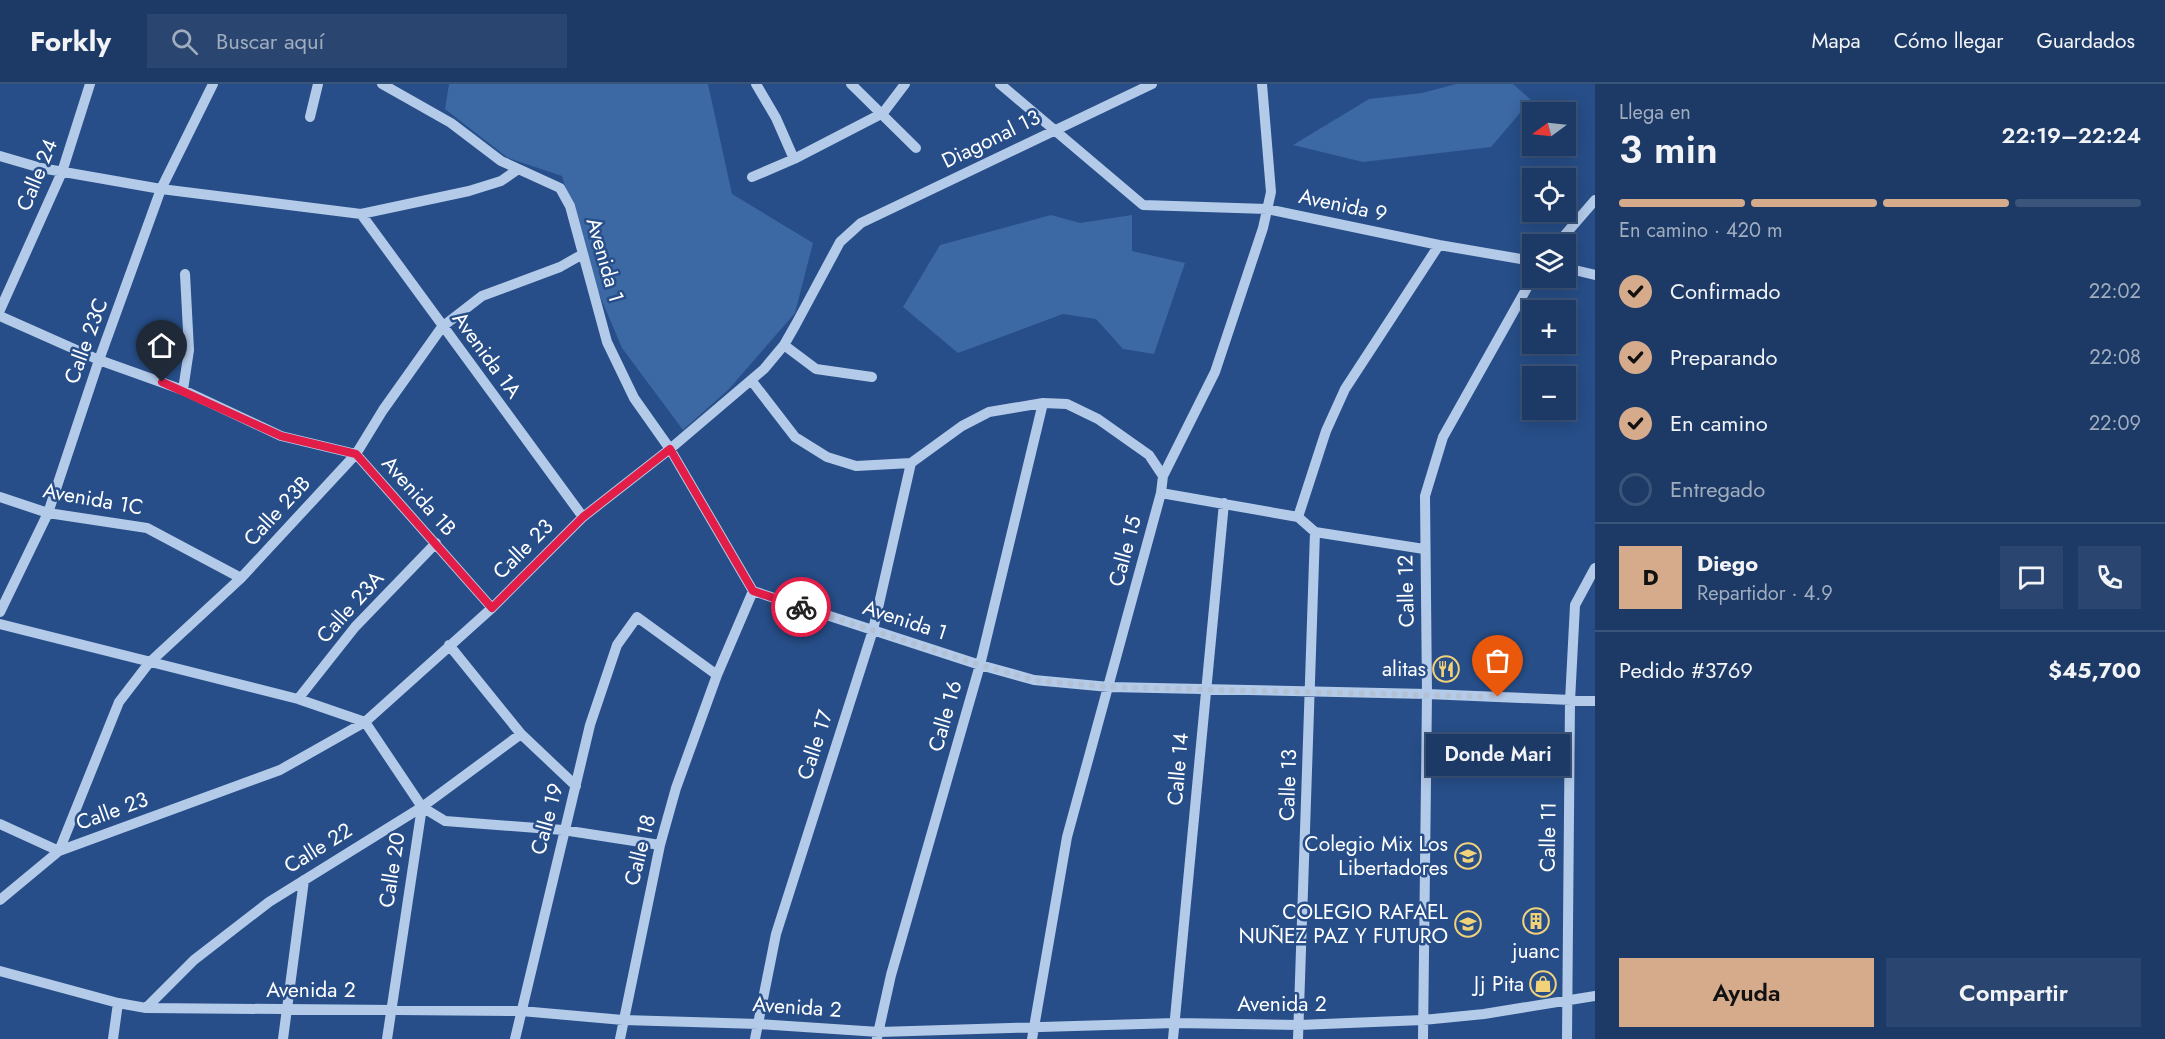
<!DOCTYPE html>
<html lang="es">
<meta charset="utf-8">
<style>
body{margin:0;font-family:Jost,sans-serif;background:#2a456f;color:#f1f3f6;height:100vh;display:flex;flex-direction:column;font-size:22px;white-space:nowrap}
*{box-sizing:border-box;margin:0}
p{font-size:20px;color:#a0adbf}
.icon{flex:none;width:33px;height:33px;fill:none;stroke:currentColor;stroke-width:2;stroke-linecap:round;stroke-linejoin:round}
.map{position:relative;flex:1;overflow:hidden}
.sheet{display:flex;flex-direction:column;background:#1d3a66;width:570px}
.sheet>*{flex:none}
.needle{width:39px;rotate:255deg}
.tools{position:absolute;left:1522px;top:18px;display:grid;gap:12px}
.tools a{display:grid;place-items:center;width:54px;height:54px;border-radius:0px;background:#1d3a66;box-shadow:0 3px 15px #0003,0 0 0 2px #3b547a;font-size:30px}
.pin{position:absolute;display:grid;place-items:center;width:51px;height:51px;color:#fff;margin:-62px -26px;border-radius:50% 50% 50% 0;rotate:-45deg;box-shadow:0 0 6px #0007}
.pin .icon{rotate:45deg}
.courier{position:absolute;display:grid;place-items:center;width:60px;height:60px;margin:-30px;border:4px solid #e11d48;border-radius:50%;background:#fff;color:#222;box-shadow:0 2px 8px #0007}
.bubble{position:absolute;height:42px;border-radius:0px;background:#1d3a66;box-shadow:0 3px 15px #0003,0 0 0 2px #3b547a;font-size:20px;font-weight:600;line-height:42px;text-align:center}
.overview em{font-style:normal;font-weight:600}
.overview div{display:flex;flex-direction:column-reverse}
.overview{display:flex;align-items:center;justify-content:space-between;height:102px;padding:0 24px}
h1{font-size:39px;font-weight:600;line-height:45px}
.bar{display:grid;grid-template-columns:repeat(4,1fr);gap:9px 6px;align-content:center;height:72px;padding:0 24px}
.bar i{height:8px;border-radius:4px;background:#3b547a}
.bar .on{background:#d6ab8b}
.bar p{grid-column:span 4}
.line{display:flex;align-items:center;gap:15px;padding:0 24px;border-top:2px solid #3b547a}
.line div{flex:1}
.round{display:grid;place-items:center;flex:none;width:63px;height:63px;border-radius:0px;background:#2a456f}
ol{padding:0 24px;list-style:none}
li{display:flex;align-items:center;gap:18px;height:66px}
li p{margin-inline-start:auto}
li .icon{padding:6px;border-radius:50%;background:#d6ab8b;color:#111;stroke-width:4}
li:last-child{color:#a0adbf}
li i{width:33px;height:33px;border:3px solid #3b547a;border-radius:50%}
.button{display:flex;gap:12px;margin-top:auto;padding:12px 24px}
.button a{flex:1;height:69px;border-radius:0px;background:#d6ab8b;color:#111;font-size:24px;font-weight:600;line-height:69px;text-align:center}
.button a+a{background:#2a456f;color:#f1f3f6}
header{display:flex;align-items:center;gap:36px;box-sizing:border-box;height:84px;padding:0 30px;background:#1d3a66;border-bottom:2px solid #3b547a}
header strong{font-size:28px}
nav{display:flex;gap:33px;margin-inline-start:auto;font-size:21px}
.search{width:420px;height:54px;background:#2a456f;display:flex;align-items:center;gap:15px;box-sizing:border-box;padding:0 21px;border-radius:0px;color:#a0adbf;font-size:22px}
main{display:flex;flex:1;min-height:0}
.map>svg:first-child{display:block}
</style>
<header>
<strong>Forkly</strong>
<div class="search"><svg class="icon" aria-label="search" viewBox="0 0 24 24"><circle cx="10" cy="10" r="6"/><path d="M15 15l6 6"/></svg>Buscar aquí</div>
<nav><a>Mapa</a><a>Cómo llegar</a><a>Guardados</a></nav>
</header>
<main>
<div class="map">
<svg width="1595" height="955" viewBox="0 0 1595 955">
<rect width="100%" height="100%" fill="#274e88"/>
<!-- green -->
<path fill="#3c68a4" d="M449,0H708L732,110L813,159L795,229L729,305L683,346L622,264L588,184L562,92L508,74L445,25Z
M1456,0H1513L1531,16L1491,63L1363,78L1293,61L1369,15L1422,9Z
M1051,131L1080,139L1132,131V167L1185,179L1154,270L1123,265L1096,235L1063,230L958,269L903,223L940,161Z"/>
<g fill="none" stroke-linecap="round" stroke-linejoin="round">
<!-- minor -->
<path stroke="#b3cae9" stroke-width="10" d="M382,0L451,39L501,77L560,104L570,122L607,258L634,314L670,365L753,507L980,581L1034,596L1109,603L1427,610L1595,617
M756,0L776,34L794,75
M851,0L916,64
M1000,0L1143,121L1267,125L1439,161L1533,177
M310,33L318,0
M0,72L41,84L161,105L361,130L469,107L501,97L517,86
M752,93L794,75L883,29L905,0
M361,130L583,433
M1557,160L1595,116
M1566,184L1595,191
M0,226L62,88L90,0
M0,232L99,276L183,306L281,352L356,370L492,524
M784,261L816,285L872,293
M751,296L795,353L827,373L856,382L911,379L962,342L989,328L1043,319L1067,320L1098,335L1149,371L1163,392
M183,306L189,266L185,190
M1161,409L1298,433L1315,448L1424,465
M0,413L48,429L147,444L241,494
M1298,433L1326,347L1345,305L1439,161
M0,528L48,429L99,276L161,105L213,0
M0,540L298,615L365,638L422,723L387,955
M449,561L521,650L576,702
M298,615L355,543L436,459
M422,723L445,737L563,746L660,761
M0,740L59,767
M59,767L119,618L149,579L241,494L356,370L383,326L442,243L482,212L560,183L583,170
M0,816L59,767L280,686L365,638L492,524L583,433L670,365L764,285L784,261L796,240L840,158L861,139L1152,0
M0,887L118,919L146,924L521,927L623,936L759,940L879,948L1175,939L1299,941L1423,936L1484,930L1595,912
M146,924L194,876L269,818L422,723L521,650
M877,954L891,891L980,581L1043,319
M113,955L118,919
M283,955L304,796
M515,955L590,641L617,561L637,533L717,591
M620,955L660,761L676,704L717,591L753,507
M755,955L776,850L873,546L911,379
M1032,955L1067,753L1161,409L1163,392L1215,288L1263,144L1271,108L1262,0
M1173,955L1224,419
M1298,955L1315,448
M1423,955L1427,610L1425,412L1443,353L1533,193
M1567,955L1570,617L1575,521L1595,484"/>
</g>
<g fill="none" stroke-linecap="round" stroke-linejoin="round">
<!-- done -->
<path stroke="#b3c1d5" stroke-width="6" stroke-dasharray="0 10.8" d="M801,523L980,581L1034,596L1109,603L1498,613"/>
<!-- route -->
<path stroke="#e11d48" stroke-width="8" d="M162,298L281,352L356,370L492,524L583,433L670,365L753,507L801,523"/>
</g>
<!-- icons -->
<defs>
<g id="restaurant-ring" transform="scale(1.35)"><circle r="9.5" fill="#274e88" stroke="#f1d279" stroke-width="1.5"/><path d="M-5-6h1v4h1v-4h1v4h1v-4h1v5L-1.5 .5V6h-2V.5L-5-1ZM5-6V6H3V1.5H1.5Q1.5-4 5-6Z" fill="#f1d279"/></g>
<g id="school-ring" transform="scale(1.35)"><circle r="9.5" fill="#274e88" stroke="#f1d279" stroke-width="1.5"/><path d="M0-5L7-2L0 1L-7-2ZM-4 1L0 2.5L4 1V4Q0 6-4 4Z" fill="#f1d279"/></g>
<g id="building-ring" transform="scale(1.35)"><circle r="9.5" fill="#274e88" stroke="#f1d279" stroke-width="1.5"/><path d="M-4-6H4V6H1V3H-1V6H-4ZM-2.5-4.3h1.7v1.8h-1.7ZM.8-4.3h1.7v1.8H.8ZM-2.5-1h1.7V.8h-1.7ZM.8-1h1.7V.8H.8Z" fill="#f1d279"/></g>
<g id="shop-ring" transform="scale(1.35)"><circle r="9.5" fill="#274e88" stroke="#f1d279" stroke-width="1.5"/><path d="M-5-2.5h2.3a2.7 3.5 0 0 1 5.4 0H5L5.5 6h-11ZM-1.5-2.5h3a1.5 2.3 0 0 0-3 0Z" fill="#f1d279"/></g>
</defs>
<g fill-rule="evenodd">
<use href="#restaurant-ring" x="1446" y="585"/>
<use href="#school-ring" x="1468" y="772"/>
<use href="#building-ring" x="1536" y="837"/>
<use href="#school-ring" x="1468" y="840"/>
<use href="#shop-ring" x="1543" y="900"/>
</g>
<g text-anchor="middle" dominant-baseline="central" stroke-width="5" stroke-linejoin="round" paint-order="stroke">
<!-- street labels -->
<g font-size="21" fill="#fff" stroke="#274e88">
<text transform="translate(991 55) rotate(-26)">Diagonal 13</text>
<text transform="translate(37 91) rotate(-68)">Calle 24</text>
<text transform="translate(1343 121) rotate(12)">Avenida 9</text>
<text transform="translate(605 176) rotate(74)">Avenida 1</text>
<text transform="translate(86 257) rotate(-70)">Calle 23C</text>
<text transform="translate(487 271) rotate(54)">Avenida 1A</text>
<text transform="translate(419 412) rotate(48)">Avenida 1B</text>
<text transform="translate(93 415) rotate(10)">Avenida 1C</text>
<text transform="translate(277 427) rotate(-47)">Calle 23B</text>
<text transform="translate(523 465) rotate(-45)">Calle 23</text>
<text transform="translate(1125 467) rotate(-75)">Calle 15</text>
<text transform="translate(1406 507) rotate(-91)">Calle 12</text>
<text transform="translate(350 523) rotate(-48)">Calle 23A</text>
<text transform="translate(905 536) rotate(18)">Avenida 1</text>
<text transform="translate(945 632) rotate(-74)">Calle 16</text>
<text transform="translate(815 661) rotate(-72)">Calle 17</text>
<text transform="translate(1178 685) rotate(-85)">Calle 14</text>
<text transform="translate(1288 701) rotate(-88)">Calle 13</text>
<text transform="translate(112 727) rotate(-20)">Calle 23</text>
<text transform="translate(547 735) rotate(-75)">Calle 19</text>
<text transform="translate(1548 753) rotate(-89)">Calle 11</text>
<text transform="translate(318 764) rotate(-32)">Calle 22</text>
<text transform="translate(640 766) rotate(-76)">Calle 18</text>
<text transform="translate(392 786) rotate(-81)">Calle 20</text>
<text x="311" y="906">Avenida 2</text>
<text x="1282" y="920">Avenida 2</text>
<text transform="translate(797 923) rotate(4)">Avenida 2</text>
</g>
<!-- poi labels -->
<g font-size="21" fill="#fff" stroke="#274e88" text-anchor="end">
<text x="1426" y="585">alitas</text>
<text x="1448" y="760">Colegio Mix Los<tspan x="1448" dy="24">Libertadores</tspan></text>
<text x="1448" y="828">COLEGIO RAFAEL<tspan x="1448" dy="24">NUÑEZ PAZ Y FUTURO</tspan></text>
<text x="1536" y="867" text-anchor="middle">juanc</text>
<text x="1524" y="900">Jj Pita</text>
</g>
</g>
</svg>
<div class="tools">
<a><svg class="needle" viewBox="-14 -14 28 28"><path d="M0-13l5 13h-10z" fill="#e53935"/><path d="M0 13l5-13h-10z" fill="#a0adbf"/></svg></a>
<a><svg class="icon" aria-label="locate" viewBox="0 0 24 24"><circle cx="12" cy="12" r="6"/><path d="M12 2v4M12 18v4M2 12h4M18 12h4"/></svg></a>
<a><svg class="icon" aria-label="layers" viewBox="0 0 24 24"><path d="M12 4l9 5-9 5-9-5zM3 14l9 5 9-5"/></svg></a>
<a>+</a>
<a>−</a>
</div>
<div class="pin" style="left:1498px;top:613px;background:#ea580c"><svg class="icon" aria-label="bag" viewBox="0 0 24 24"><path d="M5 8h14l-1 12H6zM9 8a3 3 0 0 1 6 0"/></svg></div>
<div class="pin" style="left:162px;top:298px;background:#1f2937"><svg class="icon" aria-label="home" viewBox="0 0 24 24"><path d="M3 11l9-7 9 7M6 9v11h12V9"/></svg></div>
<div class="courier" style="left:801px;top:523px"><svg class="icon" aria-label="bike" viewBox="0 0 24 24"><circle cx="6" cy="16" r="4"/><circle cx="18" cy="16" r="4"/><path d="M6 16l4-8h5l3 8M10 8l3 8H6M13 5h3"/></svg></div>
<div class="bubble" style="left:1426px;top:650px;width:144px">Donde Mari</div>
</div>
<section class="sheet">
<div class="overview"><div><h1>3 min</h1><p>Llega en</p></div><em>22:19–22:24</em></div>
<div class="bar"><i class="on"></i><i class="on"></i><i class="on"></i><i></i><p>En camino · 420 m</p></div>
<ol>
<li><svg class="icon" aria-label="check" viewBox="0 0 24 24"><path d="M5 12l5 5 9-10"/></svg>Confirmado<p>22:02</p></li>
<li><svg class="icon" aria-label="check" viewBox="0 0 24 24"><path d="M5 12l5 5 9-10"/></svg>Preparando<p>22:08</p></li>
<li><svg class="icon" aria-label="check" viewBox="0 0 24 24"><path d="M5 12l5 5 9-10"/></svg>En camino<p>22:09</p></li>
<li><i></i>Entregado</li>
</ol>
<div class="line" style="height:108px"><b class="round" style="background:#d6ab8b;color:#111">D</b><div><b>Diego</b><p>Repartidor · 4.9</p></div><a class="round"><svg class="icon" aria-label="chat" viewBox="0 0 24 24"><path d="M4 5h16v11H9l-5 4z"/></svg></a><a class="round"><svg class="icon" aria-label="phone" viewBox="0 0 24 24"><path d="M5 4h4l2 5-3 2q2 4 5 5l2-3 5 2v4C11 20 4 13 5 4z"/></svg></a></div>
<div class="line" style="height:78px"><div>Pedido #3769</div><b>$45,700</b></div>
<div class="button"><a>Ayuda</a><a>Compartir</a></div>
</section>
</main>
